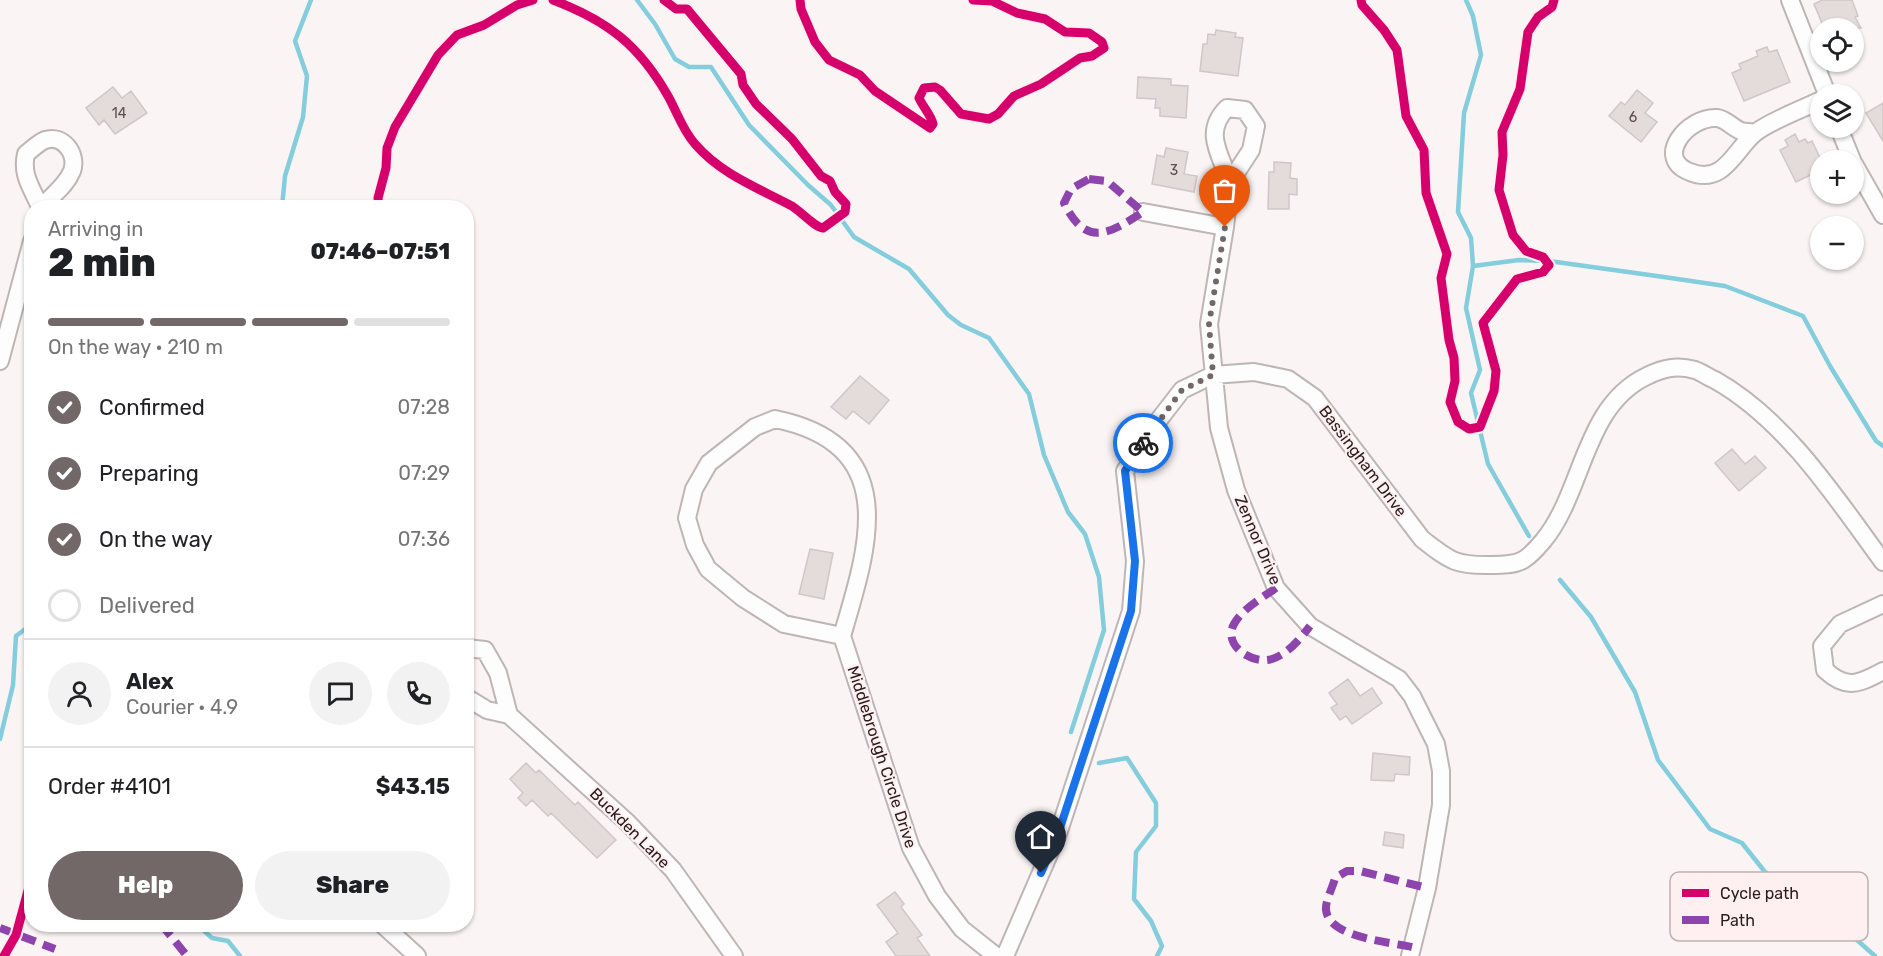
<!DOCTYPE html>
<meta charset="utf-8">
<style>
body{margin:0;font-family:Rubik,sans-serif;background:#f2f2f2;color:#202124;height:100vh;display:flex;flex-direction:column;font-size:22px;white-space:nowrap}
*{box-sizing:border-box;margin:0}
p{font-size:20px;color:#757577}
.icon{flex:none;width:33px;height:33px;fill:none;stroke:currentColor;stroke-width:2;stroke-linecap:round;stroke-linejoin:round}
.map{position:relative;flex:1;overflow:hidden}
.details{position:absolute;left:24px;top:200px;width:450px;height:732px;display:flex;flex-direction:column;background:#fff;border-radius:24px;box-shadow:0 2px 4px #0004}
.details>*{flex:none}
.tools{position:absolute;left:1810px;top:18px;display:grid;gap:12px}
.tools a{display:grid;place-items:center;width:54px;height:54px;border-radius:50%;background:#fff;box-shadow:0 2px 4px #0004;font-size:30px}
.pin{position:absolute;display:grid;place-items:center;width:51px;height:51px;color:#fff;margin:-62px -26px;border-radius:50% 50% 50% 0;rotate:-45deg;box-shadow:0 0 6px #0007}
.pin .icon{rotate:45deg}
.courier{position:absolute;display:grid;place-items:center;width:60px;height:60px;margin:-30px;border:4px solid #1a73e8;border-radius:50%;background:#fff;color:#222;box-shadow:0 2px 8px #0007}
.headline em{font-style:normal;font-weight:800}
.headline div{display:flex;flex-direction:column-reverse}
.headline{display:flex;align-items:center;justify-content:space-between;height:102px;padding:0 24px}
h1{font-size:39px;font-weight:800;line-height:45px}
.bar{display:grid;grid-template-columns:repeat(4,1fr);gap:9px 6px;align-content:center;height:72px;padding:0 24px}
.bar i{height:8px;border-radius:4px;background:#e0e0e0}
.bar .active{background:#726868}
.bar p{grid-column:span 4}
.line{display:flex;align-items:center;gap:15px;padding:0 24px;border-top:2px solid #e0e0e0}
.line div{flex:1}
.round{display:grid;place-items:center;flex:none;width:63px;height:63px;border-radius:32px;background:#f2f2f2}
ol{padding:0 24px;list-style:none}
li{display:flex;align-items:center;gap:18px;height:66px}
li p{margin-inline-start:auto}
li .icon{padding:6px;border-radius:50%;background:#726868;color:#fff;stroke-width:4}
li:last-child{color:#757577}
li i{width:33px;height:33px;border:3px solid #e0e0e0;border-radius:50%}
.action{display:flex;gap:12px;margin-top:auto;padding:12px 24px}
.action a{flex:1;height:69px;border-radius:36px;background:#726868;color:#fff;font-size:24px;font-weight:800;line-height:69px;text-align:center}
.action a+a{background:#f2f2f2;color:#202124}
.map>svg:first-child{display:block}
</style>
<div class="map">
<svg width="1883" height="956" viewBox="0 0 1883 956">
<rect width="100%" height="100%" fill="#faf4f4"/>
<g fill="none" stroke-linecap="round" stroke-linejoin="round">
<!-- stream -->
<path stroke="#83cddc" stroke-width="4.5" d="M637,0L655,24L675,59L689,67H711L749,125L808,185L831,205L854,237L909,269L948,315L961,325L989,338L1029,394L1044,455L1068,512L1085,534L1099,577L1104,630L1071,732
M1466,0L1473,16L1481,55L1464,113L1458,212L1471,238L1473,266L1466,308L1480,370L1471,393L1488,464L1529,536
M282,207L285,176L303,117L307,76L295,41L311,0
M1473,266L1519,260L1549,261L1664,277L1725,286L1803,316L1830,366L1876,441L1883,446
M1560,580L1591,617L1635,692L1658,760L1710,829L1742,843L1765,872L1823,910L1875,956
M0,739L13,685L16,636L32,624
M1099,763L1127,758L1156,803V826L1136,852L1134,899L1151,921L1162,946L1157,956
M201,924L200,927L212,938L228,941L240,956"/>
</g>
<!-- building -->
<path fill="#e4dbdb" stroke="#d0c7c7" stroke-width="1.5" d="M1822,0H1852L1858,16L1855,17L1861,28H1824L1814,4Z
M1216,30L1236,33L1235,37L1243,38L1238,76L1200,71L1203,44H1207L1208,34L1215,35Z
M1767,47L1769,52L1777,50L1790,82L1744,101L1732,73L1741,69L1739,64L1758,56L1756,51Z
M1138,77L1171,79V85L1188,86L1186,118L1160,116V108H1155L1156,99L1137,98Z
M113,87L122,98L131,91L147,113L115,134L104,120L99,125L86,108Z
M1637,90L1653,103L1645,113L1657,122L1641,142L1609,116L1621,102L1625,105Z
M1883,103V141L1866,113Z
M1795,134L1799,142L1805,139L1808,143L1812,141L1821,160V170L1796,182L1780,150L1788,146L1785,140Z
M1166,148L1188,152L1184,174L1197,176L1194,192L1152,184L1157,155L1164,157Z
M1274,162L1291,163L1290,178L1297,179V195L1289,194V209H1268L1269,172H1274Z
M860,376L889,400L869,424L853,411L846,419L831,407Z
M1732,449L1745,464L1755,456L1766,468L1739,491L1715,463Z
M810,549L833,553L824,599L799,594Z
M1348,679L1360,696L1372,688L1382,703L1352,724L1346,716L1340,720L1331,708L1337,704L1329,693Z
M1373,753L1410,757L1409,775L1395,774L1394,781L1371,780Z
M526,763L536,773L539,770L575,805L578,802L616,840L597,858L551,813L548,816L532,800L526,806L518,798L523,793L510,779Z
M1385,832L1404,835L1403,848L1383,845Z
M895,892L904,904L901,907L922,935L917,938L930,956H896L886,942L898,933L877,905Z"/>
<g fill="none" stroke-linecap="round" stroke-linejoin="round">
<!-- street casing -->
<g stroke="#beb5b5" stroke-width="20">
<path id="street" d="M1790,0L1827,94
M1839,128L1852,160
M1755,133C1750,132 1745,132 1741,131C1733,128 1726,119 1717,118C1688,116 1653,158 1690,172C1724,186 1735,149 1755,133C1770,121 1803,109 1821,100
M1854,164L1883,215
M1230,182C1220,154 1203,132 1227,108L1245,110L1256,126L1251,150L1230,182L1225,227L1209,324L1219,428L1236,490L1276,588L1310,626L1399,679L1412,696L1436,744L1441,771V805L1427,888L1410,956
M40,207C32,188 21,175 26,154C32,149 38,143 45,140C63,134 78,154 72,171C66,186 52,195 42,207
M1143,212L1225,227
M0,361L32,241
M775,419C902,445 869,545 842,636L784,624L743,598L708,569L695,545L687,518L694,489L709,463L755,427Z
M1883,604L1840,624L1822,646L1825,670C1846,690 1859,684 1883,671
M842,636L911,848L937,896L962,929L996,956
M466,648L485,650L498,673L509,715L628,823L673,870L734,956
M466,697L487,710L509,715
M382,924L417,956
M1005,956L1059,831L1131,611L1135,561L1125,471L1158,421L1182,390L1213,375L1254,372L1288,379L1315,398L1422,539C1450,561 1456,566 1492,565C1501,565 1514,565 1523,560C1530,556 1538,547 1543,541C1584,492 1583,406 1647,376C1663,368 1677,365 1695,370C1701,372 1708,377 1715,380C1786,420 1836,498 1883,562"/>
</g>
<!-- street -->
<use href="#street" stroke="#fefdfd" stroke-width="16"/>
<!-- quiet -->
<path stroke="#8e44ad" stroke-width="8" stroke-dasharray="15 8" stroke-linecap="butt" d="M1089,179L1107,181L1143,212C1109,234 1086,248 1064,203L1071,189Z
M1276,588C1262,598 1242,609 1234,624C1222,646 1253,665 1272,659C1288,654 1300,639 1310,626
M161,924L187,956
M0,928L55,949
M1412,947C1390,942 1329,938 1326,910C1325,901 1333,887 1335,878L1347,871H1360L1427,888"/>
<!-- cycleway casing -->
<g stroke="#fef0f0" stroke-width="13">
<path id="cycleway" d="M553,0C608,21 639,45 668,96C677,112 683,131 695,144C721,174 756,187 790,205C800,210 814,227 823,228L845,212L846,204L835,192L830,181L821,176L792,139L756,104L743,85L741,74L687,9H676L664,0
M800,0L801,9L815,42L829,60L860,75L875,91L930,128L933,124C931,115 923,107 919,98L924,88L935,87L940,90L961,114L989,119L998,114L1014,96L1041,84L1080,58L1092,56L1104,48L1102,42L1089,33L1065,32L1045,19L1017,13L992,1L973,0
M1361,0L1362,5L1384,30L1397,50L1406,116L1424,150L1426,193L1447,254L1441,278L1449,340L1454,358L1455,381L1450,402L1458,422L1469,429L1480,427L1494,391L1496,371L1483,323L1517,279L1543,272L1549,265L1543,257L1526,251L1513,235L1499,190L1503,155L1502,132L1520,89L1528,32L1538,17L1552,7L1554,0
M379,207L378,198L386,168L387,148L395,127L438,55L457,35L484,25L517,5L533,0
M4,956L16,935L32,876"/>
</g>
<!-- cycleway -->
<use href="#cycleway" stroke="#d6006c" stroke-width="9"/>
</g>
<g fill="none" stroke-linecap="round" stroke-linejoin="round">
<!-- done -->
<path stroke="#726868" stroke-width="6" stroke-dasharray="0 10.8" d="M1143,443L1182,390L1213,375L1209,324L1225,227"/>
<!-- route -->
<path stroke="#1a73e8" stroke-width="8" d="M1041,873L1059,831L1131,611L1135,561L1125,471L1143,443"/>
</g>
<g text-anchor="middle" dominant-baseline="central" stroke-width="4.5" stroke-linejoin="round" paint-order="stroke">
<!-- number labels -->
<g font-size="14" fill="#5a504f">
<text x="119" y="113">14</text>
<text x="1633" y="117">6</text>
<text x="1174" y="170">3</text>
</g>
<!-- street labels -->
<g font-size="16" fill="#281d1c" stroke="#fef0f0">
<text transform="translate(1363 461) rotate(53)">Bassingham Drive</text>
<text transform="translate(1258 540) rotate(67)">Zennor Drive</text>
<text transform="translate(882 757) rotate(72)">Middlebrough Circle Drive</text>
<text transform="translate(630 828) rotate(45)">Buckden Lane</text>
</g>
</g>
<!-- legend -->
<rect x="1670" y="872" width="198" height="69" rx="9" fill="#fef0f0" stroke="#beb1b0" stroke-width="1.5"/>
<rect x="1682" y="889" width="27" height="8" fill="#d6006c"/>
<rect x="1682" y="916" width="27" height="8" fill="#8e44ad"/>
<g font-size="16" fill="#281d1c">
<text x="1720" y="899">Cycle path</text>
<text x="1720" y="926">Path</text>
</g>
</svg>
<div class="tools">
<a><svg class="icon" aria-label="locate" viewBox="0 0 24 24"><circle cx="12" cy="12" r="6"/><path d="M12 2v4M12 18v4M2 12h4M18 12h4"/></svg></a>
<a><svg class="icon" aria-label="layers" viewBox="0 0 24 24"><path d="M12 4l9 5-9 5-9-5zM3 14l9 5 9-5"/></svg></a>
<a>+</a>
<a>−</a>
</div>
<div class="pin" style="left:1225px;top:227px;background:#ea580c"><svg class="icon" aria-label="bag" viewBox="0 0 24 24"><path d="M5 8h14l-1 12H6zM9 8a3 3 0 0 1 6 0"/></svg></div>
<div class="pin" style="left:1041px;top:873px;background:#1f2937"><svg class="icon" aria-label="home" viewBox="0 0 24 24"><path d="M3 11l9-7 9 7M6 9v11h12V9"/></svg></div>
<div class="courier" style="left:1143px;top:443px"><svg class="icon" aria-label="bike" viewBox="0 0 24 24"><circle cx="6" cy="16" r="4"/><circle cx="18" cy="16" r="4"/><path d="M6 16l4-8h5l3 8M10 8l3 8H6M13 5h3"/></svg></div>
<section class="details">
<div class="headline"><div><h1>2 min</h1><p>Arriving in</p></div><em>07:46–07:51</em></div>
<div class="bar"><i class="active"></i><i class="active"></i><i class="active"></i><i></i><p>On the way · 210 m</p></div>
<ol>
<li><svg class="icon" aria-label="check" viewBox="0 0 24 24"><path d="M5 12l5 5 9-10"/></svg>Confirmed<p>07:28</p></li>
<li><svg class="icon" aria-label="check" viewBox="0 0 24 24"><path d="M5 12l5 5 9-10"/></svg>Preparing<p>07:29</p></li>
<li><svg class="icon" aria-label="check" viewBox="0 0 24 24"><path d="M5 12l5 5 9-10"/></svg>On the way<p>07:36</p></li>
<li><i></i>Delivered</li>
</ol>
<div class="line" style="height:108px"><a class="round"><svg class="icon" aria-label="person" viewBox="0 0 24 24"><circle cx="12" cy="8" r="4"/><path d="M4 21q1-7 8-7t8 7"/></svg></a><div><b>Alex</b><p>Courier · 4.9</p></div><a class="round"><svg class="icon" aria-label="chat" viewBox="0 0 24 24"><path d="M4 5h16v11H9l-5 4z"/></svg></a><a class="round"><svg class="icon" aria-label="phone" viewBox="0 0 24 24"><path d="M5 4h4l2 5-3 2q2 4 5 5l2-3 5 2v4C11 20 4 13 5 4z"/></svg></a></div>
<div class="line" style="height:78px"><div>Order #4101</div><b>$43.15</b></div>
<div class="action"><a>Help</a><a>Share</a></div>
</section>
</div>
